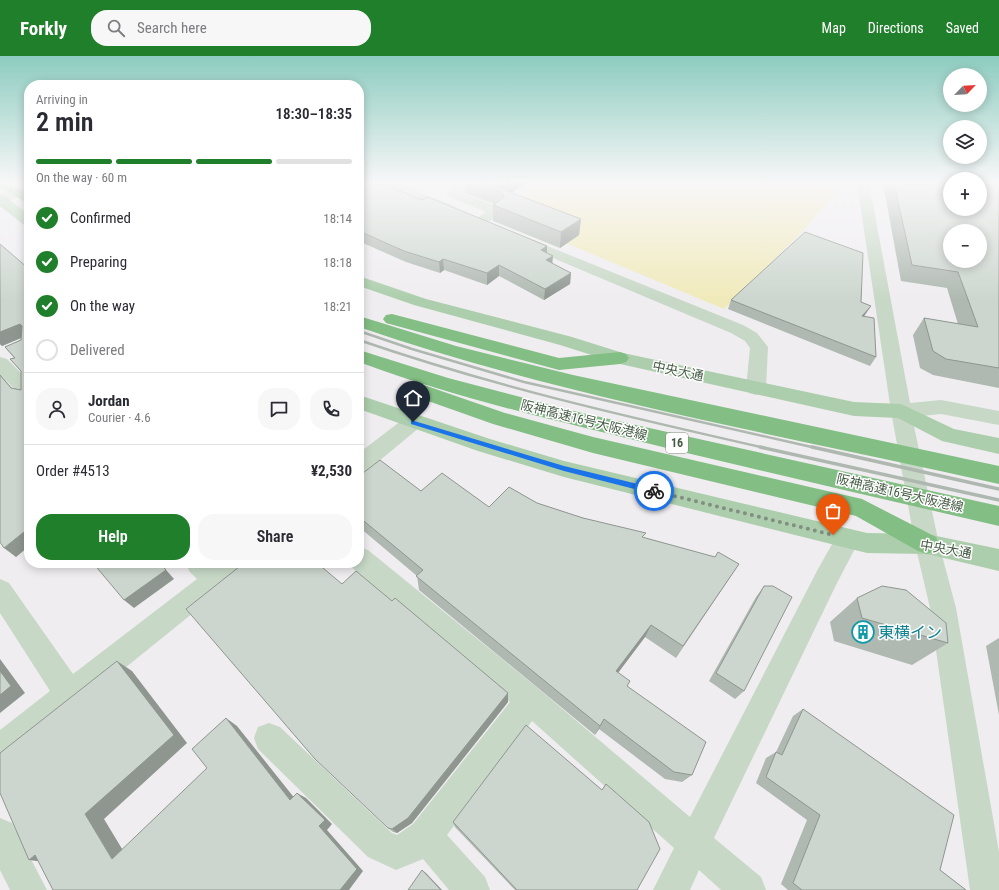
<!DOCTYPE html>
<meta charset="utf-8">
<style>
body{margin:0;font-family:"Roboto Condensed","Noto Sans JP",sans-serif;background:#f7f7f7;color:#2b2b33;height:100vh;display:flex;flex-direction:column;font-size:15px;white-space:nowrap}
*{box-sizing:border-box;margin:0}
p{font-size:13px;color:#7c7c81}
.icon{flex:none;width:22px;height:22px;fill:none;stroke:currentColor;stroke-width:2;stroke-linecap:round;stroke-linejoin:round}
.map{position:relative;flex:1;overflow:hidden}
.side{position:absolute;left:24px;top:24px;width:340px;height:488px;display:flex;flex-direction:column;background:#fff;border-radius:16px;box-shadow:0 2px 10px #0003}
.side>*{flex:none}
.needle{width:26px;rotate:65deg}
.tools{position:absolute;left:943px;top:12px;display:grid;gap:8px}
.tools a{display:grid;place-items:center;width:44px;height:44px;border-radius:50%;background:#fff;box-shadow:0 2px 10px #0003;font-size:20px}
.pin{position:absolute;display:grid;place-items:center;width:34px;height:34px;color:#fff;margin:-41px -17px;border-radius:50% 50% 50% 0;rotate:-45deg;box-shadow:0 0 4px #0007}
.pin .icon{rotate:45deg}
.courier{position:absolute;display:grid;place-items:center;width:40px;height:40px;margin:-20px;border:3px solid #1a73e8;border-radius:50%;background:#fff;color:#222;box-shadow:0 1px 5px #0007}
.overview em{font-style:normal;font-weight:600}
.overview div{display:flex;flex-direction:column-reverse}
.overview{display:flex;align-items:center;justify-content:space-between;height:68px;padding:0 12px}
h1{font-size:26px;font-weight:600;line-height:30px}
.bar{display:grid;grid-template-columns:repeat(4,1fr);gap:6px 4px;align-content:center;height:48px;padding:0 12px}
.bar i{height:5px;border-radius:3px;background:#e1e1e2}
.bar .active{background:#207f2a}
.bar p{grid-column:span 4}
.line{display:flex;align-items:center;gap:10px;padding:0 12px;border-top:1px solid #e1e1e2}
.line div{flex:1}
.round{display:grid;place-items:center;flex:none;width:42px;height:42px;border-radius:16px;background:#f7f7f7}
ol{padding:0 12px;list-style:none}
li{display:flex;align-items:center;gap:12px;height:44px}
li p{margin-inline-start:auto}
li .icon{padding:4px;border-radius:50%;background:#207f2a;color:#fff;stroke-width:4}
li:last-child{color:#7c7c81}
li i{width:22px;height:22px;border:2px solid #e1e1e2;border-radius:50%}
.primary-button{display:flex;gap:8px;margin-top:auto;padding:8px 12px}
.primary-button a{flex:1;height:46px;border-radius:16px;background:#207f2a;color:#fff;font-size:16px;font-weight:600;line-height:46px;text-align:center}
.primary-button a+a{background:#f7f7f7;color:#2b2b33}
header{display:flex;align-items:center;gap:24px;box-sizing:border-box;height:56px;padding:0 20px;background:#207f2a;color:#fff}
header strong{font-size:19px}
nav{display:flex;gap:22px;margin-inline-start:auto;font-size:14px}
.search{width:280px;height:36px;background:#f7f7f7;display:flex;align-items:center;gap:10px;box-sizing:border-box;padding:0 14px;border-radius:16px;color:#7c7c81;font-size:15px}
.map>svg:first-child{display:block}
</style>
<header>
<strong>Forkly</strong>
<div class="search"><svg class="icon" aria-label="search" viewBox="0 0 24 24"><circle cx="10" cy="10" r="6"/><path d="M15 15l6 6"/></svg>Search here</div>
<nav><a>Map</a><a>Directions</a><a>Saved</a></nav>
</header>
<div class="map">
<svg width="999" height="834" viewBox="0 0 999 834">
<rect width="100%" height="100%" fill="#efedf0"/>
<!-- green -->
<path fill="#f0eaba" d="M545,127H810L838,135L795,183L724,253L513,165L504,150Z"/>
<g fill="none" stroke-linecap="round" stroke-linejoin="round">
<!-- minor -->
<path fill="#c7d8c6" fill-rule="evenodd" d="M381,127H397L456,151L458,154L456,157H446L383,130Z
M461,127H476L474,130L462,137L501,152L503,155L501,158L483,169H473L471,166L486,156L447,140L446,137Z
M857,127H869L910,347L941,344L999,355V369L941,358L912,361L939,488L956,552L999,796V834H970L930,552L915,488L891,355Z
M29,130V138L0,147V139Z
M520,179L743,269L757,277L768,291L766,332L763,337L756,339L749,337L746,332L750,292L745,285L731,277L515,186L513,183L515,180Z
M0,301L7,303L29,325V343L22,341L0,318Z
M413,359L420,361L423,366L420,371L367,415L359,417V397L406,361Z
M848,473L857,476L860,483L836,529L714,782L761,821L766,834H721L699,814L690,834H653L674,792L532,665L447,779L485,821L490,834H449L423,803L396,814L368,801L258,693L254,682L258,671L269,667L280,671L392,777L397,779L413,768L510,646L350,510L349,507H359V491L368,494L540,634L690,761L818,513L839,476Z
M186,507H248L245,515L224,532L11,704L0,708V674L50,635L0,557V523L9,527L73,618L197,523L189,515Z
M0,762L12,767L47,834H10L0,814Z"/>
<!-- major -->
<path fill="#acceac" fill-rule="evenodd" d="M0,139L5,140L29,159V170L24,169L0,150Z
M359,220L426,243L572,281L623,297L854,346L901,348L954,373L999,382V398L942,385L898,362L854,360L620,308L560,289L414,249L359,230Z
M359,339L490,383L564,405L867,477L927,478L999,493V515L927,498L867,497L564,421L478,395L359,353Z"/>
<!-- highway -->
<path fill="#83be84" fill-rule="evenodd" d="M0,127H10L29,138V148L0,131Z
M392,258L559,302L620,296L626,298L629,302L626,306L620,308L559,314L386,267L383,263L386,259Z
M359,260L456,290L573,319L999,410V428C787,380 565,342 359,271Z
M359,294L448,322L582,357L999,450V470C871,440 742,411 614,379C528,358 442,337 359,306Z
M421,328L505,357L593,381L862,443L936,481L939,488L936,495L927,498L918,495L856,460L593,397L493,368L414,340L411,335L414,330Z"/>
<!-- rail-far1 -->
<path stroke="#afb8b0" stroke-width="2.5" d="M359,275L412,293L524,326L816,392
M359,284C492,330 628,361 765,392"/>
<!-- rail -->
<path stroke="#afb8b0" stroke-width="3.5" d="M760,391L999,444
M812,391L999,433"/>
</g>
<!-- wall -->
<path fill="#afb8b1" d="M359,127L421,144L547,197L552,207L571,217L570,228L544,244L499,220L487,229L444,214L440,217L406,206L363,187L359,185Z
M465,127H529L511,137L581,163L579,179L560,192L493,165V149L494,148L465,137Z
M883,127H999V332L933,319L920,312L913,279L924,262L958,268L947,232L901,225Z
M0,188L29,213V490L16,501L0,318L12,332L21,334V315L10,303L14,302L5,291L21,284V282L2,290L0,288Z
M731,244L861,246L864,260L876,301L870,310L728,253Z
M359,420L489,451L537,447L644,482L739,508L676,602L645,581L618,617L630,625L627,630L692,719L682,726L665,723L599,673L595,679L419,534L417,520L359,471Z
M342,528L508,646L412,767L397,777L393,776L388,772Z
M764,530L744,635L735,643L709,625L756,541Z
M857,542L948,587L912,609L834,585L830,566Z
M999,582V659L986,590Z
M803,653L940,814L966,834H788L781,828L807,764L756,727L766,702L776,696L793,660Z
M606,728L637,834H515L455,771L453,766L602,734Z"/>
<!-- shaded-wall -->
<path fill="#8f9690" d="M501,127H529L504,140L502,136L494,130Z
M581,163L579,179L560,192L561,176Z
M547,190V201L541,194Z
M553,200L552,211L546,204Z
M443,203L444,214L440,217L439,206Z
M499,209V220L487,229V217Z
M571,217L570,228L544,244L545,233Z
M871,250L865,259L856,269L862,260Z
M20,268L28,279L2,290L0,288V276Z
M29,472V490L16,501L4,492Z
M160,507L174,523L134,552L124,544Z
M651,569L645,581L611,626L616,615Z
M0,603L25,637L0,657Z
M117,605L132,615L187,687L104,763L130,806L112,803L85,758Z
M508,637V646L412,767L397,777L392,773Z
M226,662L237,670L300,749L290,744Z
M604,663L599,673L595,679L600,670Z
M297,737L306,742L332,768L327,774L363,815L349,834H340Z
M35,799L51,807L29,804Z
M422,814L426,817L442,834H441Z"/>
<!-- building -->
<path fill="#ccd6ce" stroke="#8f9690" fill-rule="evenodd" d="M359,127H381L421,144L428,141L547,190L541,194L553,200L546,204L571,217L545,233L499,209L487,217L443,203L439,206L404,195L359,175Z
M479,127H501L494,130L581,163L561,176L493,149L504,141L502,136Z
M894,127H950V153H980V127H999V312L946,303L933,295L924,262L978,271L958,216L912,209ZM950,175H980V205H950Z
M805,176L863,197L861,246L871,250L862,260L874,262L876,301L731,244Z
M0,188L29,213V472L4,492L0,486V319L11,332L21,334V315L10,303L15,302L5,291L21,284L22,270L20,268L0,276Z
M380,404L421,435L442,417L489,451L509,431L537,447L583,462L646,477L642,481L715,501L718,496L739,508L683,590L651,569L616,615L630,625L627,630L706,686L692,719L674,716L604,663L600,670L416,520L423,514L359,461V420Z
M93,507H160L166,514L124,544Z
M244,507H317L342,528L356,515L392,545L395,542L508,637L408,762L392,773L388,772L315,703L186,553Z
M764,530H773L792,541L744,635L716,617Z
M882,530L906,534L946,567L948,587L862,562L857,542Z
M117,605L174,679L85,758L112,803L207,712L192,693L226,662L290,744L297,737L325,764L319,770L357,813L340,834H53L35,799L29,804L0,737V697Z
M0,615L11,630L0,639Z
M803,653L954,759L940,814L966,834H802L793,827L820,759L766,721L776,696L782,699Z
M526,669L602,734L606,728L649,766L660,793L637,834H517L453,766Z
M422,814L441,834H408Z"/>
<!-- sky -->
<linearGradient id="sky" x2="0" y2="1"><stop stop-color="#8dccc0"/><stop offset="0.52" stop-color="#f8f7f8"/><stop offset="1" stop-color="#f8f7f8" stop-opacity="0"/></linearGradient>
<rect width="999" height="244" fill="url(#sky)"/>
<!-- route -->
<path fill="#1a73e8" d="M411,364L564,410L654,432L658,435L654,438L564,415L411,368Z"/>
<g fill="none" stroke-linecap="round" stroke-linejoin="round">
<!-- done -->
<path stroke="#818e81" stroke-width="4" stroke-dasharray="0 7.2" d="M654,435L833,479"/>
</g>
<!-- icons -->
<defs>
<g id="building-ring" transform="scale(1.15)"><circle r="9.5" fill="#fff" stroke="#0f9aa8" stroke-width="1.5"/><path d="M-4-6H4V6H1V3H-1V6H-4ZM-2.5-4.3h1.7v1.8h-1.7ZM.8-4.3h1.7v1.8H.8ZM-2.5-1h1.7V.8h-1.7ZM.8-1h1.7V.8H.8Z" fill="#0f9aa8"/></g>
</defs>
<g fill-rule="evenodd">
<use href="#building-ring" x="863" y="576"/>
</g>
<g text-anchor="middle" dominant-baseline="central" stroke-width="3" stroke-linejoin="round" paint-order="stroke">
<!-- shield labels -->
<rect fill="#fff" stroke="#7e8c7d" stroke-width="1" x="666" y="377" width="22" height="20" rx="3"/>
<g font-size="12" font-weight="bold" fill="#465b45">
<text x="677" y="387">16</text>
</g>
<!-- street labels -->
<g font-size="13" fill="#465b45" stroke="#fff">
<text transform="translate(678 315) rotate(12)">中央大通</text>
<text transform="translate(584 364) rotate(14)">阪神高速16号大阪港線</text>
<text transform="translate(900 437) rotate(13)">阪神高速16号大阪港線</text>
<text transform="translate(946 493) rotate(10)">中央大通</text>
</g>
<!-- near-culture labels -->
<g font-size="16" fill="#0d838f" stroke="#fff" text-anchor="start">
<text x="878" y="576">東横イン</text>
</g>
</g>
</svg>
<div class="tools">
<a><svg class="needle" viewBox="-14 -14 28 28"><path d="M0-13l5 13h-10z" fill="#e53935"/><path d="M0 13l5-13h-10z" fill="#7c7c81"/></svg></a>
<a><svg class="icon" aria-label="layers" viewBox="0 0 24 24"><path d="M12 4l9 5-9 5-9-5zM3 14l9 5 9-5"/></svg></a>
<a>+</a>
<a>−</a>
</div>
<div class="pin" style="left:833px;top:479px;background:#ea580c"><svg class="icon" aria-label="bag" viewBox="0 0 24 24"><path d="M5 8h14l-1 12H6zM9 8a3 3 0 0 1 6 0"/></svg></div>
<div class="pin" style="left:413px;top:366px;background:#1f2937"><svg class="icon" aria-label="home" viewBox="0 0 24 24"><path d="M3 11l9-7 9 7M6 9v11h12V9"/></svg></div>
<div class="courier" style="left:654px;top:435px"><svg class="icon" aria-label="bike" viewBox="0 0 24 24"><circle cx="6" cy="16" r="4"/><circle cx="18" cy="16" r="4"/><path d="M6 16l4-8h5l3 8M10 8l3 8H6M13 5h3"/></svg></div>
<section class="side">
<div class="overview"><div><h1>2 min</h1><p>Arriving in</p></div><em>18:30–18:35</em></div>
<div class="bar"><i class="active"></i><i class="active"></i><i class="active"></i><i></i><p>On the way · 60 m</p></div>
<ol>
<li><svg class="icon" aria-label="check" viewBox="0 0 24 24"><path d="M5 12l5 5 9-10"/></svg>Confirmed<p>18:14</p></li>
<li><svg class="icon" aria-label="check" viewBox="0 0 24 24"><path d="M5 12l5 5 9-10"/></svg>Preparing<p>18:18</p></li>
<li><svg class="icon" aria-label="check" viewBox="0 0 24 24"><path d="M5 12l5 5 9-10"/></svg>On the way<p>18:21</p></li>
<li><i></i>Delivered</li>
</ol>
<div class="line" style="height:72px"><a class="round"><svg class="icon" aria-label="person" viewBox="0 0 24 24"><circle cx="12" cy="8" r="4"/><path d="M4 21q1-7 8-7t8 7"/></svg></a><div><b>Jordan</b><p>Courier · 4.6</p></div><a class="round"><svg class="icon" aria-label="chat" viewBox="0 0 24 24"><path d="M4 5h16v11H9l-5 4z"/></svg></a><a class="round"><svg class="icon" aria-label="phone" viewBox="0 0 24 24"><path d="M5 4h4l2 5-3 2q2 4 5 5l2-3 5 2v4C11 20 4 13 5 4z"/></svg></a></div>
<div class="line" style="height:52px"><div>Order #4513</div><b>¥2,530</b></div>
<div class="primary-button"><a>Help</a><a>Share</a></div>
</section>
</div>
